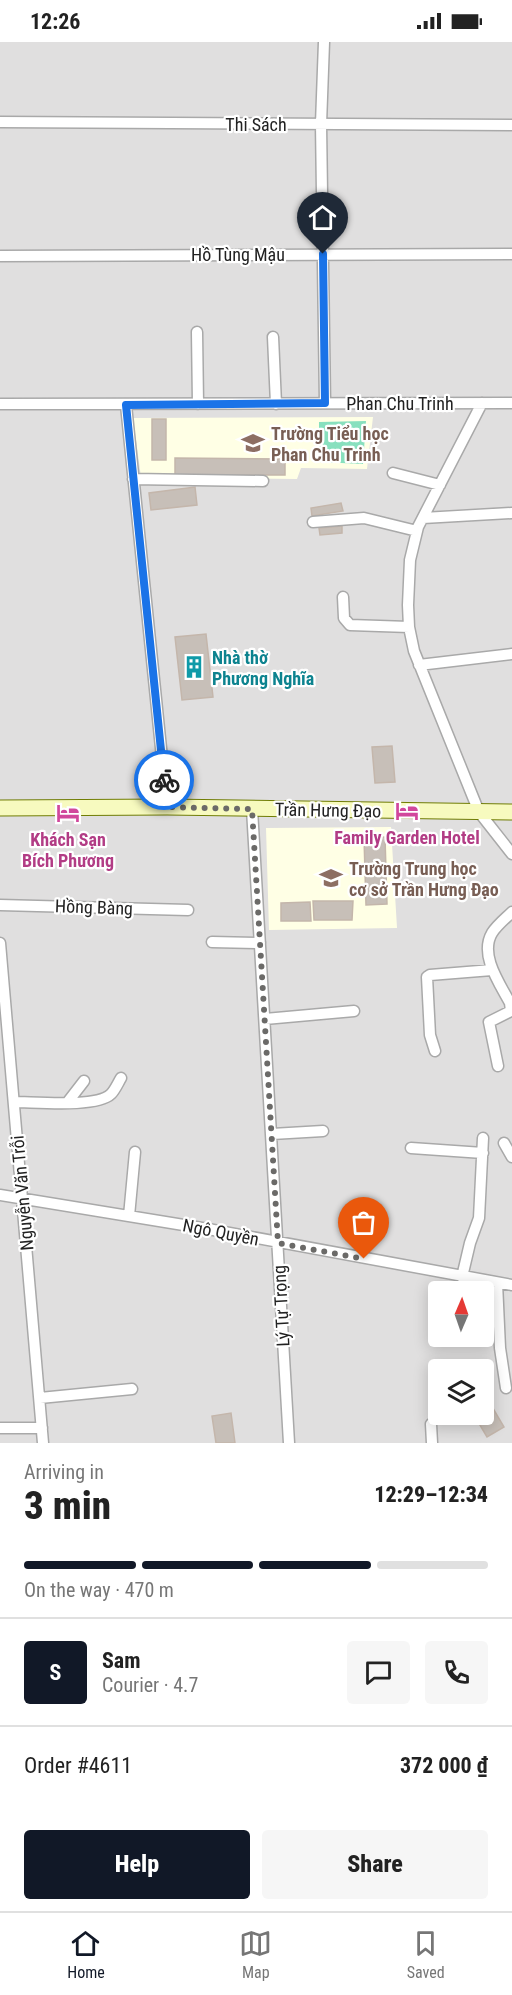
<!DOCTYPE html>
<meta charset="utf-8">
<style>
body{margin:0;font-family:"Roboto Condensed",sans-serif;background:#f6f6f6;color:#222;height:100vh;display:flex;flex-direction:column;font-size:22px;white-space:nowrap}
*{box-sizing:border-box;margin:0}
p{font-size:20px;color:#767676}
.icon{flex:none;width:33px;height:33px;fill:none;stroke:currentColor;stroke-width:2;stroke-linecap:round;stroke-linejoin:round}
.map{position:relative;height:1401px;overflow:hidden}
.side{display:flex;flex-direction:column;background:#fff;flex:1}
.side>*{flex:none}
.needle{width:39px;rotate:2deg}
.tools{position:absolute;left:428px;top:1239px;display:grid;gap:12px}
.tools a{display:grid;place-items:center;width:66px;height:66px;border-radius:6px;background:#fff;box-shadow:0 3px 15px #0003;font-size:30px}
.pin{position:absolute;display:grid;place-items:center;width:51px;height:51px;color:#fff;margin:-62px -26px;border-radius:50% 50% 50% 0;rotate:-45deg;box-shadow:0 0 6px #0007}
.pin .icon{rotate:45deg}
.courier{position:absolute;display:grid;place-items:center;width:60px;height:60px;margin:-30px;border:4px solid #1a73e8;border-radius:50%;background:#fff;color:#222;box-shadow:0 2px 8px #0007}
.summary em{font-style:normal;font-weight:800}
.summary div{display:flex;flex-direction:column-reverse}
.summary{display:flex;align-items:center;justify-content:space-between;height:102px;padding:0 24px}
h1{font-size:39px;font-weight:800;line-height:45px}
.bar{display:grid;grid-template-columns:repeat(4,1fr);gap:9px 6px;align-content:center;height:72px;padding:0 24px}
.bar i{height:8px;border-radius:4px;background:#e0e0e0}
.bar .active{background:#111827}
.bar p{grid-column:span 4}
.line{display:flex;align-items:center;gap:15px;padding:0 24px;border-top:2px solid #e0e0e0}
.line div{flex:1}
.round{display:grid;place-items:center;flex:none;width:63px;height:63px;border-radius:6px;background:#f6f6f6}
.cta{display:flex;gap:12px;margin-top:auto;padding:12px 24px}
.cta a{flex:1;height:69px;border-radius:6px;background:#111827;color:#fff;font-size:24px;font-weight:800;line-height:69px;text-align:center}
.cta a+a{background:#f6f6f6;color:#222}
.status{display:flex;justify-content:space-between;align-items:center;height:42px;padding:0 30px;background:#fff;direction:ltr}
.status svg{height:16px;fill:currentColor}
.menu{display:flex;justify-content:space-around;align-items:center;height:84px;border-top:2px solid #e0e0e0;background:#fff;font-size:16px;color:#767676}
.menu a{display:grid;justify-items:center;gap:3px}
.menu .active{color:#111827}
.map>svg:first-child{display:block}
</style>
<div class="status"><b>12:26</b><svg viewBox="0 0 49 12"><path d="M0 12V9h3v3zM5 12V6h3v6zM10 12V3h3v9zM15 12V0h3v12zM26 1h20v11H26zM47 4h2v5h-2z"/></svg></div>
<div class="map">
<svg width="512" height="1401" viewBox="0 0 512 1401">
<rect width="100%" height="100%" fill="#f2efe9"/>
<!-- residential -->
<path fill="#e0dfdf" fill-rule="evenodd" d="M0,0H512V1401H0ZM438,1250H483V1294H438ZM438,1328H483V1372H438Z"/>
<!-- education -->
<path fill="#ffffe5" d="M373,375L367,427L301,426L297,437L141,435L133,376Z
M391,785L397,886L269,888L266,786Z"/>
<!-- pitch -->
<path fill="#88e0be" d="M366,379L363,422L319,420V380Z"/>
<!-- building -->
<path fill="#c7bfb8" stroke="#c4b6ab" stroke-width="1.5" d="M152,377H166V418H152Z
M175,416L285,417V433H175Z
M195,445L197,463L151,468L149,451Z
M341,461L343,469L312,474L311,466Z
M342,484V491L320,493L319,486Z
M206,592L213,655L182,658L175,595Z
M392,704L395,740L375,741L372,705Z
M385,795L387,862L366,863L364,796Z
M313,859H353L352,878H314Z
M310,860L311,879H281V861Z
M491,1363L504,1385L487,1395L474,1373L483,1372V1368Z
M231,1371L235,1401H216L212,1374Z"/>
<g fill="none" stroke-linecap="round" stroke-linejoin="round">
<!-- street casing -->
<g stroke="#a9a9a9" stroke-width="13">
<path id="street" d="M324,0L321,82L325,361
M0,80L512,83
M0,214L512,212
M197,290L198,362
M273,295L276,362
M482,361L418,485L410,518L408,563L409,585L414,609L479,770L512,812
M0,362L512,361
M126,363L167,765
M393,431L440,443
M133,437L263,439
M423,476L512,471
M313,480L364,476L417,489
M343,555L344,576L350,583L409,585
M419,623L512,612
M252,767L289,1401
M0,863L188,868
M212,900L260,901
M0,901L43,1401
M265,977L354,969
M435,1009L430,993L427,935L430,933L492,928
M498,1024L489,980L511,969L510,961C500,942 479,913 492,891C497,883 506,876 512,870
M14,1060C35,1060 97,1066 111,1052C115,1048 118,1041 121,1036
M67,1061L84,1039
M272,1092L323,1089
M504,1101L512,1115
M411,1106L483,1111
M0,1153L208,1187L512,1243
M129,1174L135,1110
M462,1235L470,1201L479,1176L483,1096
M497,1241L500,1306L506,1346
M40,1356L132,1347
M431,1382L432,1401
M0,1386H42"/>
</g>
<!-- secondary casing -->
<g stroke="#707d05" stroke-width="17">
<path id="secondary" d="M0,766L167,765L512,770"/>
</g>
<!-- street -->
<use href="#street" stroke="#fff" stroke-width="10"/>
<!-- secondary -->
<use href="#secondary" stroke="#f7fabf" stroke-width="15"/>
</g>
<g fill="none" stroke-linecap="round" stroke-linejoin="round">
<!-- done -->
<path stroke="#6b6a68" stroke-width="6" stroke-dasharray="0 10.8" d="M164,738L167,765L252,767L278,1201L364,1217"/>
<!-- route -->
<path stroke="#1a73e8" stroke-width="8" d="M164,738L126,363L325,361L323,212"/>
</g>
<!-- icons -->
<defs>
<g id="school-bare" transform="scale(1.8)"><path d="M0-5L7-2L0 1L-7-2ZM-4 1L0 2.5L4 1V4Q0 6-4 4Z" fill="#8d6e63" stroke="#fff" stroke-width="2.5" paint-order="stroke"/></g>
<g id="building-bare" transform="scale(1.8)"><path d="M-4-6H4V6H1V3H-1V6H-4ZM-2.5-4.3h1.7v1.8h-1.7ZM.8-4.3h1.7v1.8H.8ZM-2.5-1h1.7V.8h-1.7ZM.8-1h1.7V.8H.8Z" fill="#0f9aa8" stroke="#fff" stroke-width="2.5" paint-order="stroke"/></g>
<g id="hotel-bare" transform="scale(1.8)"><path d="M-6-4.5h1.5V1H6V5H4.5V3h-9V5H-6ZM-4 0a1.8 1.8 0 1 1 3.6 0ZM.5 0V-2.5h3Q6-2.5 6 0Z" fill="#d1479c" stroke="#fff" stroke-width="2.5" paint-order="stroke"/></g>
</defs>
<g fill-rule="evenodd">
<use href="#school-bare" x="253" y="401"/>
<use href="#building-bare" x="194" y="625"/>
<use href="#hotel-bare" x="407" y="769"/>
<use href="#hotel-bare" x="68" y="771"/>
<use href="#school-bare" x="331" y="836"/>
</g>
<g text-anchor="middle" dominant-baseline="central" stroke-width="4.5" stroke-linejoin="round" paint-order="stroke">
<!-- street labels -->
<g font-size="18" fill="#222" stroke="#fff">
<text x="256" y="82">Thi Sách</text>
<text x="238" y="212">Hồ Tùng Mậu</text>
<text x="400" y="361">Phan Chu Trinh</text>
<text transform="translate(328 768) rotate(1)">Trần Hưng Đạo</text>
<text transform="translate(94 865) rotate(2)">Hồng Bàng</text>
<text transform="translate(22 1151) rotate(-95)">Nguyễn Văn Trỗi</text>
<text transform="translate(221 1190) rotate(11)">Ngô Quyền</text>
<text transform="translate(281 1264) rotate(-93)">Lý Tự Trọng</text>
</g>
<!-- education labels -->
<g font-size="18" font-weight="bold" fill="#785e54" stroke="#fff" text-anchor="start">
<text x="271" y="391">Trường Tiểu học<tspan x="271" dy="21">Phan Chu Trinh</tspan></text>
<text x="349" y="826">Trường Trung học<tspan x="349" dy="21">cơ sở Trần Hưng Đạo</tspan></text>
</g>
<!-- culture labels -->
<g font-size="18" font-weight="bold" fill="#0d838f" stroke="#fff" text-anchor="start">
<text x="212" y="615">Nhà thờ<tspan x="212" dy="21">Phương Nghĩa</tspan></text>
</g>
<!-- hotel labels -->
<g font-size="18" font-weight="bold" fill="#b23c85" stroke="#fff">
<text x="407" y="795">Family Garden Hotel</text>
<text x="68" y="797">Khách Sạn<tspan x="68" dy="21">Bích Phương</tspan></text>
</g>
</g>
</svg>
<div class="tools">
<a><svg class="needle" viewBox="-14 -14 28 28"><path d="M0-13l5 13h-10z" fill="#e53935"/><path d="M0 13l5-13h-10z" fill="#767676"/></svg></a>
<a><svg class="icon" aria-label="layers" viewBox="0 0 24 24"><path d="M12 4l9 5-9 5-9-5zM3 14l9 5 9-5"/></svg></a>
</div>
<div class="pin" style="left:364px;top:1217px;background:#ea580c"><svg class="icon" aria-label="bag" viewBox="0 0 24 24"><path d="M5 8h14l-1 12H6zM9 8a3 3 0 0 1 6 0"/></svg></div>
<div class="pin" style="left:323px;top:212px;background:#1f2937"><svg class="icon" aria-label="home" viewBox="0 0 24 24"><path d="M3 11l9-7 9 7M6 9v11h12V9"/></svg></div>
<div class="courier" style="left:164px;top:738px"><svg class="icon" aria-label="bike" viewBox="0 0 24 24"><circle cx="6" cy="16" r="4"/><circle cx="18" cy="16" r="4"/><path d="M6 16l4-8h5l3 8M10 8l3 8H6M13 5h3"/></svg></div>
</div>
<section class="side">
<div class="summary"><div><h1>3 min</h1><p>Arriving in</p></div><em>12:29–12:34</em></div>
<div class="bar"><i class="active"></i><i class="active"></i><i class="active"></i><i></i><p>On the way · 470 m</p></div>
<div class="line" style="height:108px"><b class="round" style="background:#111827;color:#fff">S</b><div><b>Sam</b><p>Courier · 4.7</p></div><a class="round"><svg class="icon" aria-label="chat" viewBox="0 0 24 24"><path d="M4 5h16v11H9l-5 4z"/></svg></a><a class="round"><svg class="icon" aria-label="phone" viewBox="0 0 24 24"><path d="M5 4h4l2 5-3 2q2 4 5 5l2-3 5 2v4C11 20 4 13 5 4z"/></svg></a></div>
<div class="line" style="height:78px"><div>Order #4611</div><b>372 000 ₫</b></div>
<div class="cta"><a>Help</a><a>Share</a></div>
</section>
<nav class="menu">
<a class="active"><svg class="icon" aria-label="home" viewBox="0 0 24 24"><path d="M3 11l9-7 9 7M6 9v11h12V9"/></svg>Home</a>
<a><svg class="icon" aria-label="map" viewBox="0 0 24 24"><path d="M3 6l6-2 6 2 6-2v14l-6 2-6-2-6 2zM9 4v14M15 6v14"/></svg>Map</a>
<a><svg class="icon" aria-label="saved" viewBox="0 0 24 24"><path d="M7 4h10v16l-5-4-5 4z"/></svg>Saved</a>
</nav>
